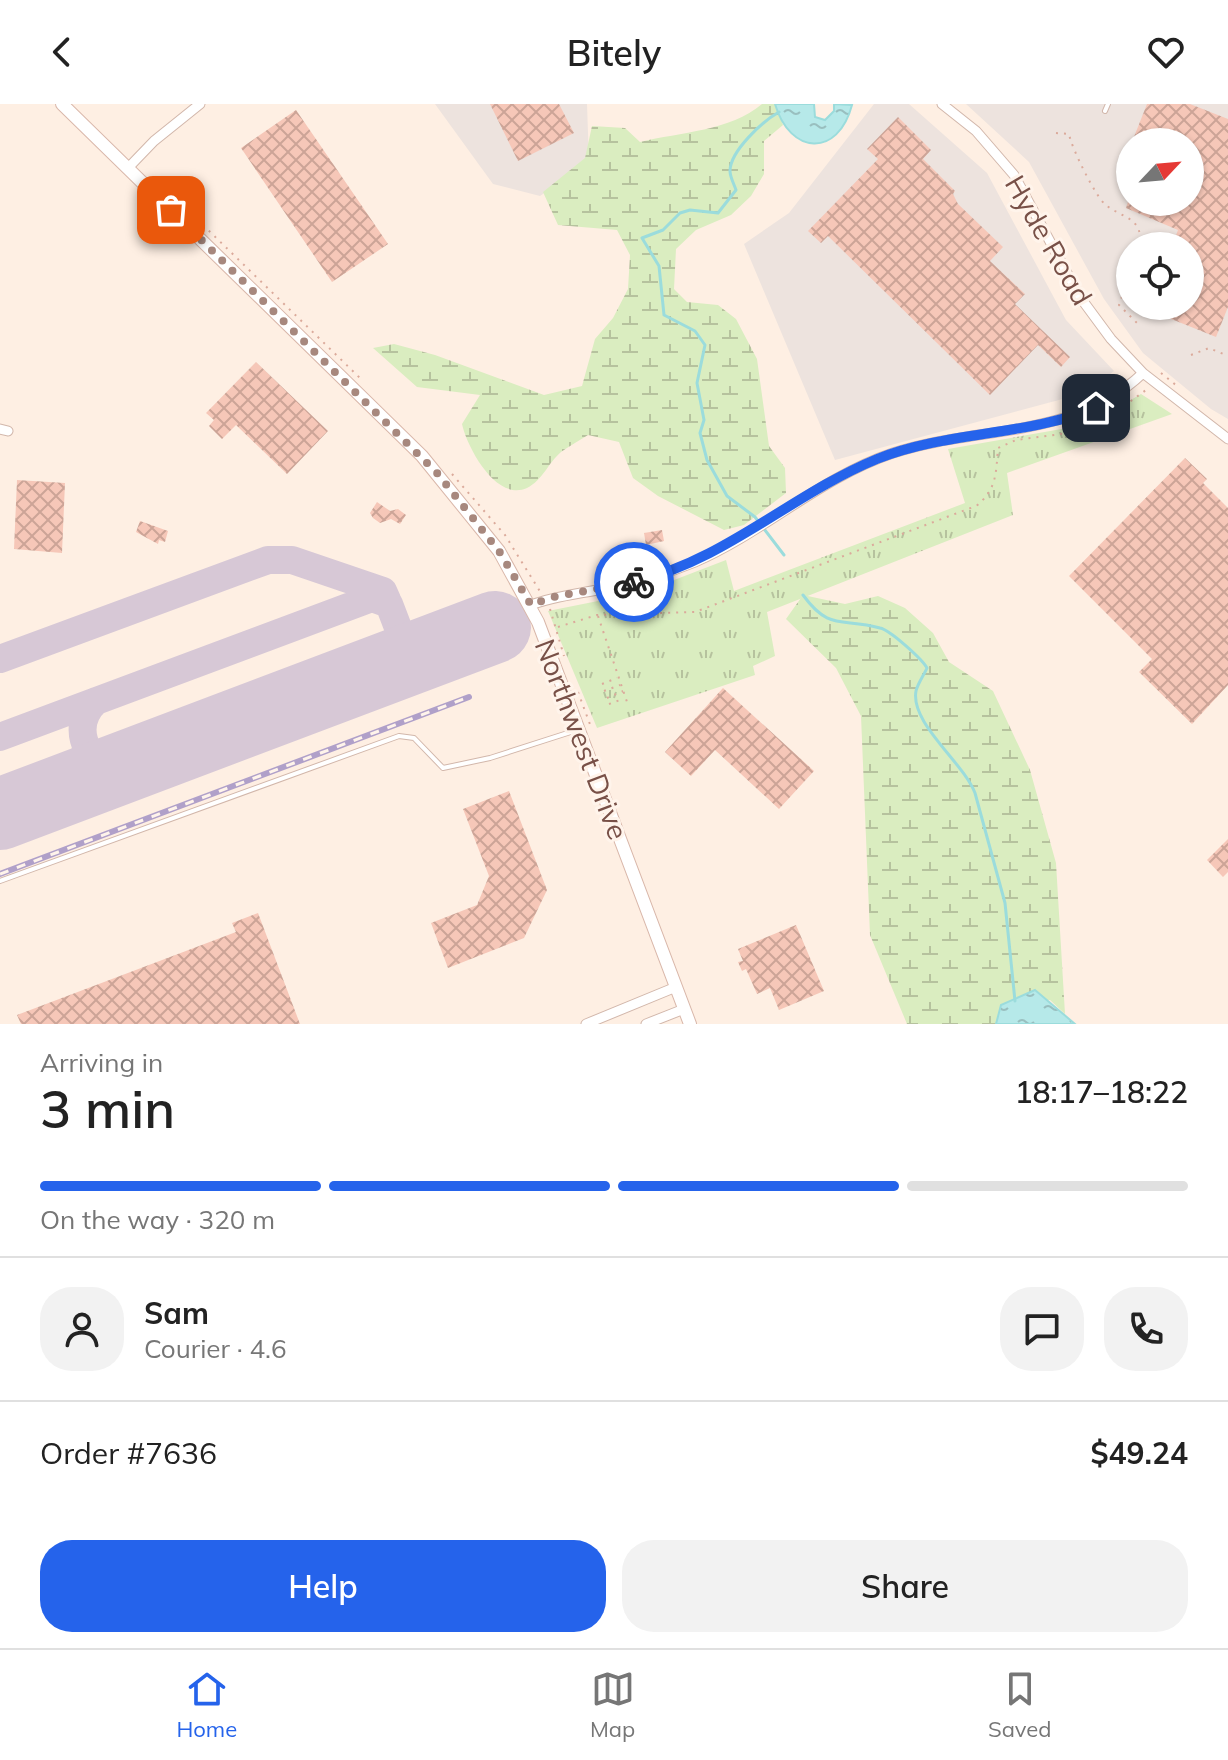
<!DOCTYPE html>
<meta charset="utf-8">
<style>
body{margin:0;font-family:Mulish,sans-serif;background:#f2f2f2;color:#222;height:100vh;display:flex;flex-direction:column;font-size:30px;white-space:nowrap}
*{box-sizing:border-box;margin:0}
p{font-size:26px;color:#767676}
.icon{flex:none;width:44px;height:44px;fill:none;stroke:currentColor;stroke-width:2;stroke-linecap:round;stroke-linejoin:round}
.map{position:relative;height:920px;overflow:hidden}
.details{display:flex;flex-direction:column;background:#fff;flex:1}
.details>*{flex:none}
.needle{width:52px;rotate:64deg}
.tools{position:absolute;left:1116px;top:24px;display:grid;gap:16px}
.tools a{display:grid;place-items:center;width:88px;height:88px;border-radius:50%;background:#fff;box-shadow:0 2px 6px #0004;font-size:40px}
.pin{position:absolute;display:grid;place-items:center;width:68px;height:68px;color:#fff;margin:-34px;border-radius:16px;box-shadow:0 4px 12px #0006}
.courier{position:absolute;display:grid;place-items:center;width:80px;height:80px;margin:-40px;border:6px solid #2563eb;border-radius:50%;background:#fff;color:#222;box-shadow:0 2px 10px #0007}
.head em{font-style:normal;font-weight:600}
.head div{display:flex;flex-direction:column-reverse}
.head{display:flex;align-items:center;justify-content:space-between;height:136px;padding:0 40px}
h1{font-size:52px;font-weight:600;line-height:60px}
.bar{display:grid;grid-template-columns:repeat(4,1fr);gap:12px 8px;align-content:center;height:96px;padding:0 40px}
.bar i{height:10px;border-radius:6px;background:#e0e0e0}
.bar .selected{background:#2563eb}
.bar p{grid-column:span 4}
.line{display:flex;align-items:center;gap:20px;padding:0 40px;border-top:2px solid #e0e0e0}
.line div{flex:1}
.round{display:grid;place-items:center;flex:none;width:84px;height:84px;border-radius:32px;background:#f2f2f2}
.action{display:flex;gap:16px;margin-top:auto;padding:16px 40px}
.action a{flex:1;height:92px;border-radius:32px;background:#2563eb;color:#fff;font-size:32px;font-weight:600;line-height:92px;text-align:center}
.action a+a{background:#f2f2f2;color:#222}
header{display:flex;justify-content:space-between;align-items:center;height:104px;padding:0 40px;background:#fff;font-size:36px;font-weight:600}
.menu{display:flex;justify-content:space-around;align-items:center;height:112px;border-top:2px solid #e0e0e0;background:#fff;font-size:22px;color:#767676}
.menu a{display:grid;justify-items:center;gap:4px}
.menu .selected{color:#2563eb}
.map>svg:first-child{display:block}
</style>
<header><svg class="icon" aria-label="back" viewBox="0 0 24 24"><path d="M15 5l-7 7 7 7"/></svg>Bitely<svg class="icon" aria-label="heart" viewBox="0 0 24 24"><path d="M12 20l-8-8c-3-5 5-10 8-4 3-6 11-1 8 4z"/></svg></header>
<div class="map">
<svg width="1228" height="920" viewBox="0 0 1228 920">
<defs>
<pattern id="wetland-marsh" width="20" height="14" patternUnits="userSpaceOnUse" patternTransform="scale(2)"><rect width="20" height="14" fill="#daedc0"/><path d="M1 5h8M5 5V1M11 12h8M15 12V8" fill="none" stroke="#b6c29e"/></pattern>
<pattern id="park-tufts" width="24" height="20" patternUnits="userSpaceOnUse" patternTransform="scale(2)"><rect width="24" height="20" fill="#daedc0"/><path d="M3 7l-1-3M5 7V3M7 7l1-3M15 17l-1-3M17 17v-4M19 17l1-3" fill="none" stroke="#b6c29e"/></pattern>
<pattern id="water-ripples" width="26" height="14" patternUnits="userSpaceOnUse" patternTransform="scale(2)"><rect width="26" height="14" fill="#b6e9e9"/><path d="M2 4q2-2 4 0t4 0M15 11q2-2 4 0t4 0" fill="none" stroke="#99bfbf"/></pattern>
<pattern id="building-cross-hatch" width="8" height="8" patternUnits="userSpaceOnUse" patternTransform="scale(2)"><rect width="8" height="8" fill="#f6c7b8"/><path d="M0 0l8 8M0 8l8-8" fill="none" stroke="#cca497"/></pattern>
</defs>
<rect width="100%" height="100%" fill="#feefe3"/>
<!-- industrial -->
<path fill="#ede3de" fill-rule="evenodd" d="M435,0H587L589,58L540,92L493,80Z
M874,0H909L987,69L1066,216L1114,267L1085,289L835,356L744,140L789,109Z
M966,0H1228V315L1211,305L1143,249L1104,195L1029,58ZM1130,38H1190V98H1130ZM1130,142H1190V202H1130Z"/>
<!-- wetland -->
<path fill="url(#wetland-marsh)" d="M762,0H775L783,21L764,37V70L751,92L731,111L696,126L676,145L674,185L687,198L718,201L736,215L757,255L769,342L785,364L786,389L744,421L724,426L658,392L633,374L619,338L588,331C579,337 569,342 561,348C548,359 543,376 527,384C496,398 467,343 462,320L480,291L417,283L373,244L394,240L435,251L544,291L582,282L595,235L613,214L628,185L630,151L617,126L558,121L543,88L585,54L592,22L625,24L640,38C681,28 730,27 762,0Z
M803,491L845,500L878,492L905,504L933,529L949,558L993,587L1030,666L1056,759L1065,910L1050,896L1001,901L996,920H907L870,831L861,612L836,564L786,515Z"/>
<!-- park -->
<path fill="url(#park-tufts)" d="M1141,290L1172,310L1007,369L1013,411L767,508L775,552L753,562L755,571L597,624L548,507L643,488L726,456L734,487L965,399L948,345L1090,320Z"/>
<!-- water -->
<path fill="url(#water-ripples)" stroke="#9bdcdc" stroke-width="2" d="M775,0H814L815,13L825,16L834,7V0L852,1C838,54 790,51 775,0Z
M1035,886L1075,920H996L1001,901Z"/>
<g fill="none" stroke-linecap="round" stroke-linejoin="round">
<!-- stream -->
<path stroke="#9bdcdc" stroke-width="3" d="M779,8C763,17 730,47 730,67C730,73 734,80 736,86L718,109L690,106L680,109L663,126L642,134L659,162L664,211L695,227L705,241L697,279L704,316L700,329L707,356L727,392L755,413L784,451
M803,491C830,528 842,513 880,524C890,526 922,555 927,564C924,571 918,579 916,587C910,619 963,658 975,689L1005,799L1015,897"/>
<!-- taxiway -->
<path stroke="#d7c8d6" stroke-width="28" d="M0,555L268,456H292L383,487L387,496
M96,597C81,611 79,629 88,646L110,661L131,660
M0,633L372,494L389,500L410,555
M68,684L84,662L86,642"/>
<!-- runway -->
<path stroke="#d7c8d6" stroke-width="72" d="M0,710L495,523"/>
</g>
<!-- building -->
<path fill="url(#building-cross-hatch)" d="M490,0H559L574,29L518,57Z
M1147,0H1190L1228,15V203L1216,233L1139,202H1190V142H1172L1178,126L1126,104L1128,98H1190V38H1132Z
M296,6L388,140L332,178L241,44Z
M898,13L931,46L923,55L955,87L953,90L958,100L1003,143L990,157L1025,190L1015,200L1070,253L1061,263L1038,241L990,291L828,132L821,139L808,127L878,55L867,45Z
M256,258L328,327L287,370L236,321L222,335L209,322L214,316L206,309Z
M1185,354L1207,375L1203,379L1228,404V581L1192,620L1139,568L1152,555L1069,472Z
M17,376L65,379L62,449L14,445Z
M377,398L390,407L398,405L406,411L400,420L391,415L380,419L373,414L370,409Z
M140,417L168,427L165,438L159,436L158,440L136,428Z
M662,426L664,437L646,441L644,429Z
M723,584L814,667L779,705L715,646L691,672L665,648Z
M509,687L547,786L524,834L448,864L431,819L477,801L489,772L463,705Z
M1228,735V768L1223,773L1207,756Z
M258,809L300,920H21L17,911L236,828L232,819Z
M796,821L824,887L779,906L770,884L757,890L746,865L742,867L738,858L743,857L738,845Z"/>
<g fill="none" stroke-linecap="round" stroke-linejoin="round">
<!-- lane casing -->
<g stroke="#d2b7ab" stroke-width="6">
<path id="lane" d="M1105,7L1108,0
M0,777L399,632L414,634L443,664L490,654L577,626"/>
</g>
<!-- street casing -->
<g stroke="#d2b7ab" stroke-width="11">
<path id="street" d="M942,0L976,27L1014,71L1080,193L1111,235L1143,269L1228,335
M128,64L154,37L200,0
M0,325L8,327
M531,501C555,492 578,490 602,485C634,479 666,470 695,458C764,428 821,373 893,349C979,321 1073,336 1143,269
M586,920L676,883
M646,920L684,905"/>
</g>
<!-- secondary casing -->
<g stroke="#d9b7aa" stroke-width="14">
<path id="secondary" d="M62,0L422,352L499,447L538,518L690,920"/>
</g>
<!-- path -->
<path stroke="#dbaa9b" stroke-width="2" stroke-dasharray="2 6" stroke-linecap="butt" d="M1056,29L1069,30C1071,43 1097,96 1107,102C1125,115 1143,114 1140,142
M163,82L362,276
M1130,170L1119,201L1137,219
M1191,251L1209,244L1228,252
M1161,269L1177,282
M452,370L505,431L541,489
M550,505L564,552
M598,512L627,598
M558,523L597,511L695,508L976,402C997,386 996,368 998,344L1016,336L1091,326L1146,286
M602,580L617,574
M604,587L620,581
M578,588L591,623
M607,594L623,587
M609,600L623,595"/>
<!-- lane -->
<use href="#lane" stroke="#fff" stroke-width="4"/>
<!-- street -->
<use href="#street" stroke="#fff" stroke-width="9"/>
<!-- secondary -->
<use href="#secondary" stroke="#fff" stroke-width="12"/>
<!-- rail casing -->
<g stroke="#b0a0c9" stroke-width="6">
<path id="rail" d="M0,770L469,593"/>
</g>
<!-- rail -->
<use href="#rail" stroke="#fff4eb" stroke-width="3" stroke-dasharray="9" stroke-linecap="butt"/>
</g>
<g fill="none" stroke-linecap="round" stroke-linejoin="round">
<!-- done -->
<path stroke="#a7887e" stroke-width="8" stroke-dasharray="0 14.4" d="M171,106L437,369L499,447L531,501L553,493L634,478"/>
<!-- route -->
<path stroke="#2563eb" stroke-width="10" d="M634,478C726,456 792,390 877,355C947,327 1026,332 1096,304"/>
</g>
<g text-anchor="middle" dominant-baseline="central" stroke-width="6" stroke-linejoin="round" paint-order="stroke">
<!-- street labels -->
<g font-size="28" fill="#785047" stroke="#fff4eb">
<text transform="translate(1049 136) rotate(60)">Hyde Road</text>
<text transform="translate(582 635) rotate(69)">Northwest Drive</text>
</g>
</g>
</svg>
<div class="tools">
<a><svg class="needle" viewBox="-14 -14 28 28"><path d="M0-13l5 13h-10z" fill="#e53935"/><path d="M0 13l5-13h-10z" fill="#767676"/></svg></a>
<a><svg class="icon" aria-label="locate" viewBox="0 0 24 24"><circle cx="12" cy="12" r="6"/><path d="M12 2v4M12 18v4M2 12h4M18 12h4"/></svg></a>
</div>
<div class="pin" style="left:171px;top:106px;background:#ea580c"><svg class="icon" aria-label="bag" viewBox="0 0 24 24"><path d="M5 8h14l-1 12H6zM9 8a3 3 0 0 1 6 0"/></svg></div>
<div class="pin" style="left:1096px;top:304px;background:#1f2937"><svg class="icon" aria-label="home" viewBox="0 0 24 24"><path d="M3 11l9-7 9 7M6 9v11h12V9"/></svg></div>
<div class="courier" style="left:634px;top:478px"><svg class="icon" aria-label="bike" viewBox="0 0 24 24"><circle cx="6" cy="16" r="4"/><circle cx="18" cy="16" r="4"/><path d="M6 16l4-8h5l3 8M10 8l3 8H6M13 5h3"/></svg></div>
</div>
<section class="details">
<div class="head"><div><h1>3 min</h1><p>Arriving in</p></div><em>18:17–18:22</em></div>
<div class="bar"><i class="selected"></i><i class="selected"></i><i class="selected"></i><i></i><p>On the way · 320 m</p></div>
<div class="line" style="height:144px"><a class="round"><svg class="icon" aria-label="person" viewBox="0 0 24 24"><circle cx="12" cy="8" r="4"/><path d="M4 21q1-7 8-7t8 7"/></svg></a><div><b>Sam</b><p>Courier · 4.6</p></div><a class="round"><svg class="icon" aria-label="chat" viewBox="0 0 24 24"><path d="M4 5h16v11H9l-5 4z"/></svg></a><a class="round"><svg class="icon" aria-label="phone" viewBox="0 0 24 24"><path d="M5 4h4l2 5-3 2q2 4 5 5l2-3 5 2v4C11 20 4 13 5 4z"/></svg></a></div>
<div class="line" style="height:104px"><div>Order #7636</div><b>$49.24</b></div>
<div class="action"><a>Help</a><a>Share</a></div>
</section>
<nav class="menu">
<a class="selected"><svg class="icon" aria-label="home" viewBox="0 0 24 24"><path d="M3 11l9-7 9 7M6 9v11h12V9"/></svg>Home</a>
<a><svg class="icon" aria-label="map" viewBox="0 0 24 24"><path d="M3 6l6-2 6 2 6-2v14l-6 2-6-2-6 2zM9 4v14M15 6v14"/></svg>Map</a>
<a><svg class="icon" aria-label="saved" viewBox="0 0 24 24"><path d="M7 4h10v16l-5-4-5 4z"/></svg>Saved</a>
</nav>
